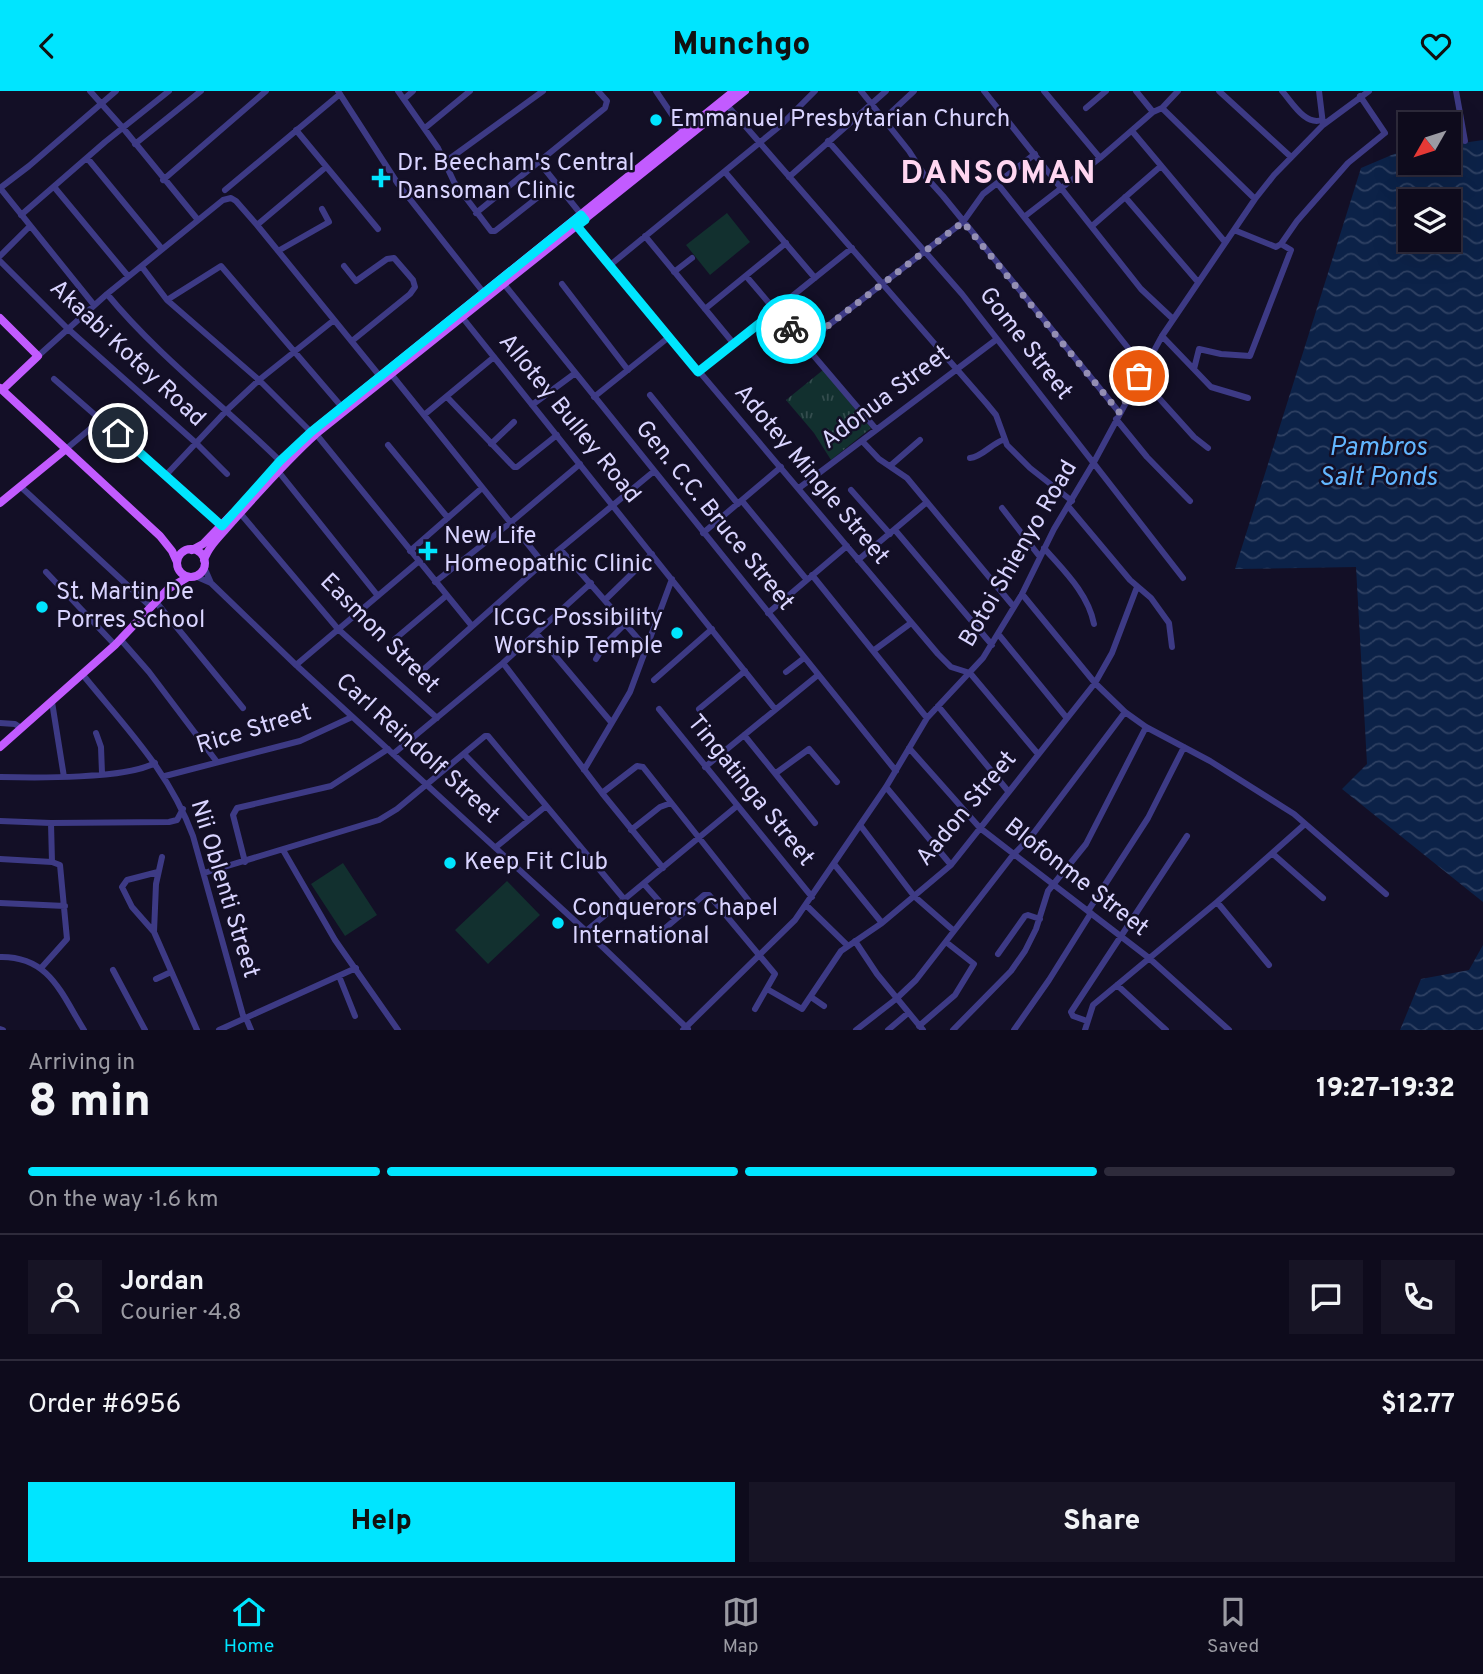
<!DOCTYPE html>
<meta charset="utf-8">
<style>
body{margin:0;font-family:Overpass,sans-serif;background:#171425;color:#f1f3f6;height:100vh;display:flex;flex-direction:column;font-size:26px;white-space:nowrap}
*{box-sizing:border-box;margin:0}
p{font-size:23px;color:#9b9ba3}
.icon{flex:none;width:38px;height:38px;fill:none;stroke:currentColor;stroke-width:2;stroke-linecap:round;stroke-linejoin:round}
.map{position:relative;height:939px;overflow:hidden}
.side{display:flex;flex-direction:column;background:#0e0b1c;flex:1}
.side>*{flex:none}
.needle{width:46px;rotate:231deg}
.controls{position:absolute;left:1398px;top:21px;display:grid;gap:14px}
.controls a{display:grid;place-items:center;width:63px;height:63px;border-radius:0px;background:#0e0b1c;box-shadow:0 7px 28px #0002,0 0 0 2px #2e2b3b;font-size:35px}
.pin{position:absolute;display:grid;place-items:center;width:60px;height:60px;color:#fff;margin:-30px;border:4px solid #fff;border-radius:50%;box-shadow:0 2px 7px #0007}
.courier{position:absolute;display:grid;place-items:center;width:70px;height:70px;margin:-35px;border:5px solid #00e5ff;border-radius:50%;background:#fff;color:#222;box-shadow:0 2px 9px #0007}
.head em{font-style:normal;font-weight:800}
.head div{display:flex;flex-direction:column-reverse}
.head{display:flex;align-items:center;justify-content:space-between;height:119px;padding:0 28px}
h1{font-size:46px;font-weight:800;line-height:52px}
.bar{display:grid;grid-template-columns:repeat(4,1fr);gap:10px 7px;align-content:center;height:84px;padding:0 28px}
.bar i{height:9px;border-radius:5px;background:#2e2b3b}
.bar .current{background:#00e5ff}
.bar p{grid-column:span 4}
.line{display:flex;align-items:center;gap:18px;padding:0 28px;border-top:2px solid #2e2b3b}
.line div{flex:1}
.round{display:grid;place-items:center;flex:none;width:74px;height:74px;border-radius:0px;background:#171425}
.cta{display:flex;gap:14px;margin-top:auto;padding:14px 28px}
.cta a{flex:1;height:80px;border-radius:0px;background:#00e5ff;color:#111;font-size:28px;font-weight:800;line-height:80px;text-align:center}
.cta a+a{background:#171425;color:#f1f3f6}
header{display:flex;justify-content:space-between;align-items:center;height:91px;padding:0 28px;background:#00e5ff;color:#111;font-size:32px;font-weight:800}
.dock{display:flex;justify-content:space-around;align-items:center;height:98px;border-top:2px solid #2e2b3b;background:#0e0b1c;font-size:19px;color:#9b9ba3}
.dock a{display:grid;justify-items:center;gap:4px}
.dock .current{color:#00e5ff}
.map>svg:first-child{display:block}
</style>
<header><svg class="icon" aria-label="back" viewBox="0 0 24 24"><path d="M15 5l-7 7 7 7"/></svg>Munchgo<svg class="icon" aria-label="heart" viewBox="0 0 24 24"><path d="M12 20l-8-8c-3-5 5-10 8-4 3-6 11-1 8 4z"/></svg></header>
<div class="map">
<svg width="1483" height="939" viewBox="0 0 1483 939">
<defs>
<pattern id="park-tufts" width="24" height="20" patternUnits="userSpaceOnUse" patternTransform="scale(1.75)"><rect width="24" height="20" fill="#12302f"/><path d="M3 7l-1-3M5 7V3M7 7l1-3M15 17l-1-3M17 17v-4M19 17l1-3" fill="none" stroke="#344d4e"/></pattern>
<pattern id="water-waves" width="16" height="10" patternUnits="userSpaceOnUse" patternTransform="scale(1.75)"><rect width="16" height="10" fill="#0c2248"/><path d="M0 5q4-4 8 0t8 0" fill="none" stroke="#2f4163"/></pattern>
</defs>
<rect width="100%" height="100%" fill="#130f26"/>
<!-- grass -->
<path fill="#12302f" d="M727,122L750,151L710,184L686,154Z
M343,772L377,824L345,845L311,793Z
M507,790L540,824L488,873L455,839Z"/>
<!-- park -->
<path fill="url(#park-tufts)" d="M823,279L871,337L831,369L814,342L786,309Z"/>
<!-- water -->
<path fill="url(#water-waves)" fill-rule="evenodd" d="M1483,49V811L1342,698L1367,673L1356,476L1235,478L1361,77L1394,63L1410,60V72H1449V54ZM1410,110H1449V149H1410Z
M1483,854V939H1400L1421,888L1469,879Z"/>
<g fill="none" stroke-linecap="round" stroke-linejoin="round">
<!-- minor -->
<path stroke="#3d3a85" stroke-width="6" d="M90,0L123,37L198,129
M338,0L398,93L484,202
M398,0L438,57L454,91L491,140H495L556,92
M656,0L683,40
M861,0L909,60L925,85L943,105L1119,321
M984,0L1141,198L1173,228
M1044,0L1100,67
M1136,0L1153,21
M1219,0L1291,66
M1282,0C1292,11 1305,35 1322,29
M1319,0L1323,33
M1456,0L1465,50
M404,8L413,0
M726,13L987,313L996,324L1007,354L1030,377L1072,410
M1086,17L1106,0
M1162,17L1255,108
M884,28L914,0
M425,37L470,0
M296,39L378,138
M1132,40L1225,151
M828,50L962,203L1183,487
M135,53L201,0
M88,68L162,158
M542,70L543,76L584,127
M445,71L543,0
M725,81L815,187
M789,86L886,0
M163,89L266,0
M997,92L1144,277
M0,97L29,75L116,0
M0,97L94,214
M55,97L128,185
M225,99L340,3
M1125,106L1198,191
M476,122L605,17L607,10L598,0
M21,124L105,51L169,0
M1024,126L1100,67L1153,21L1162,17L1178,0
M257,134L326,76
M1092,135L1161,75
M577,136L938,563L951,576L970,582L1038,663
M1234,139L1276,156L1281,153L1297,130L1348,72L1385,42L1360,5
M645,145L734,253
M278,160L329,131L322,118
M0,165L29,136
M0,170L67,237L196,352L227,383
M344,175L356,190L387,168L394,167L413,189L415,196L410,203L352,250
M609,175L780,35L815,0
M142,176L167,209L259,289L311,341
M674,181L692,167
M746,185L876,338
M504,193L896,680
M562,193L628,279
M107,203C158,265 223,314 280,370
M167,209L221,175L341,315
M705,218L786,152
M462,226L775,618
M1162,245L1211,296L1248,307
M804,253L963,131L983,103L1035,63
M38,265L107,203L223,109L231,107L236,110L257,134L383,289
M1194,278L1199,258L1221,263L1250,265L1291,159L1281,153
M698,281L852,157
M391,283L543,472
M1139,285L1194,346L1208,357
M54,288L222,435
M650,304L738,413
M447,306L514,376H517L557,344
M594,306L669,246
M532,314L574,283
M424,324L494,266
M1116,328L1147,366L1190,410
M316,343L472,535
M862,350L879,368L907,387L1014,516
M491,353L514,331
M388,354L448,427
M66,358L102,328
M970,367C982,366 991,353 1003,349
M890,375L920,349
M278,380L378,505
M166,384L227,319L259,289L334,229
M21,396L151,516
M799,397L997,248
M851,399L890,443
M742,410L807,489
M1068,415L1130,489L1151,507L1169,532L1172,556
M1002,417L1040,466
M240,422L338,538L437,627
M895,439L992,554
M703,442L781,376
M1044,457C1063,479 1088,502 1094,533
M560,458L647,558
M410,460L482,397
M858,469L927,411
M204,476L211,492L296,574L586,840L688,938
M46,481L115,554
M812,484L927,627
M195,485L211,492
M435,491L510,432L580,373
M1022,503L1095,592L1125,621L1146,636L1210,670L1294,723L1386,803
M605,509L652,463
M156,511L243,617
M768,522L847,455
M536,542L611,631
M999,544L1066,626
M395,548L446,505
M121,549L149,581L217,671
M873,560L911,532
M596,568L605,553L625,533
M503,572L602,702L663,777
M296,574L418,471
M423,579L543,472L653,381
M786,581L804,567
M83,584C126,637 169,680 193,745L244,928
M654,589L712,538
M52,611L64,686
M938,615L1008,700
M659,618L812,806
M699,618L745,580
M0,632L15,633L21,637
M96,642L101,656L102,682
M744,644L815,732
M909,657L980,737L1149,867L1229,939
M393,663L503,572L591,492
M464,663L528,729
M705,676L818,584
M584,679L630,601L672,488
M776,682L809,658L837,691
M165,685L300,650L352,626
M0,686C36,687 125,688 155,672
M886,696L951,774
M602,702L637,675L643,676L749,810
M0,730L51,732L169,731L177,729L183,718
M51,732L52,771
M860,734L914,805L954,840
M631,739L660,716L671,712
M496,756L546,715
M283,759L335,849L398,939
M1273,763L1323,807
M162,766L156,793L154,841L197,939
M0,768L52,771L60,774L67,848L42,876
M245,771L233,724L237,717L331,695L388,658
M834,773L882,832
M204,782L379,729L397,718L485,645H488L624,808
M644,793L675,828
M1217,811L1269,874
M0,812L65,815
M806,814L848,855
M1088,820L1148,727L1184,656
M586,840L737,715
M154,841L132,816L122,796L127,789L158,781
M656,845L704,804H709L775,883L755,918
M855,850L877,883L923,939
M998,863L1025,825L1028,824L1040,828
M0,866C49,865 61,902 84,939
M113,879L145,939
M339,885L355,925
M156,888L171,881
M1117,894L1166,939
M767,898L802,918L841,860L882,832L951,774L1095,592L1112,562L1137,496
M811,906L824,915
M246,927L251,939
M1087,930L1073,925L1071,921L1187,745
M919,935L955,904L974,873L946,851
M0,938L3,939
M219,939L356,877
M683,939L795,829L886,696L927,627L983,567L1022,503L1054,438L1094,371L1162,245L1255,108L1274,84L1323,34L1369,0
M856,939L896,908L916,889L1013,764L1030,747L1125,621
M888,939L908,922
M953,939L1011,880L1025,860L1036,838L1048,800L1086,753L1146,636
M1014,939L1049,889L1091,822
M1085,939L1093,914L1217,811L1305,733"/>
<!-- major -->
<path stroke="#c25bff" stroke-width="8" d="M0,227L38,265L2,299
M0,297L160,445L172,460L177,471
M317,336L734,0
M0,412L66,358
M177 472a14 14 0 1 1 28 0a14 14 0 1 1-28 0Z
M192,459L203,453L232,423
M204,469C209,454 223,442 233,430C260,400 286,370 316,343L745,0
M0,656L115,554L168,498L188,486"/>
</g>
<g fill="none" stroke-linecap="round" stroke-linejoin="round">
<!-- done -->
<path stroke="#948fb3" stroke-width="7" stroke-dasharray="0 12.6" d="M791,238L804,253L963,131L1119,321L1139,285"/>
<!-- route -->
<path stroke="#00e5ff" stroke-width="9" d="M118,342L222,435L280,370L311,341L581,124L585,129L577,135L698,281L775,220L791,238"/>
</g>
<!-- markers -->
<g fill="#00e5ff" stroke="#130f26" stroke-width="2.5">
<circle cx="656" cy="29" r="7"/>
<path d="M377.5 76.5h7v7h7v7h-7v7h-7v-7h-7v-7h7z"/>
<path d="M424.5 449.5h7v7h7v7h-7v7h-7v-7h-7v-7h7z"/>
<circle cx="42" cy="516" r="7"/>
<circle cx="677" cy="542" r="7"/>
<circle cx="450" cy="772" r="7"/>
<circle cx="558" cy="832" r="7"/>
</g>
<g text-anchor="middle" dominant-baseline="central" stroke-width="5" stroke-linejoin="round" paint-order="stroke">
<!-- poi labels -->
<g font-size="24" fill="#d9d4ff" stroke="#130f26" text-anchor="start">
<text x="670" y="29">Emmanuel Presbytarian Church</text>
<text x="397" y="73">Dr. Beecham's Central<tspan x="397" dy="28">Dansoman Clinic</tspan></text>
<text x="444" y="446">New Life<tspan x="444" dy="28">Homeopathic Clinic</tspan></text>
<text x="56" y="502">St. Martin De<tspan x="56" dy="28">Porres School</tspan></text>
<text x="663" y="528" text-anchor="end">ICGC Possibility<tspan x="663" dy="28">Worship Temple</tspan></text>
<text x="464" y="772">Keep Fit Club</text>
<text x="572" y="818">Conquerors Chapel<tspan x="572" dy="28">International</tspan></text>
</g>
<!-- street labels -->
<g font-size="24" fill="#d9d4ff" stroke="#130f26">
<text transform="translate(1025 253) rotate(52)">Gome Street</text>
<text transform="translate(127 263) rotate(43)">Akaabi Kotey Road</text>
<text transform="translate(886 307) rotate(-37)">Adonua Street</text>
<text transform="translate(569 328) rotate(51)">Allotey Bulley Road</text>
<text transform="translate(811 384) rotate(50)">Adotey Mingle Street</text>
<text transform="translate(714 425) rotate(51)">Gen. C.C. Bruce Street</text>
<text transform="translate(1019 463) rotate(-60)">Botoi Shienyo Road</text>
<text transform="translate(379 543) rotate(45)">Easmon Street</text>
<text transform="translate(254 639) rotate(-17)">Rice Street</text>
<text transform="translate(417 658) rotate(42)">Carl Reindolf Street</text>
<text transform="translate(750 700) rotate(51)">Tingatinga Street</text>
<text transform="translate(967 718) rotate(-50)">Aadon Street</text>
<text transform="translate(1076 787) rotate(38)">Blofonme Street</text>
<text transform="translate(224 798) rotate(73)">Nii Oblenti Street</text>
</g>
<!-- water labels -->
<g font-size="26" font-style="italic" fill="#62b6ff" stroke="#130f26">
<text x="1378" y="357">Pambros<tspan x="1378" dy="30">Salt Ponds</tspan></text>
</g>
<!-- district labels -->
<g font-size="32" font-weight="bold" letter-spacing="2" fill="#ffd6f0" stroke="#130f26">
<text x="999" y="84">DANSOMAN</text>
</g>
</g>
</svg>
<div class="controls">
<a><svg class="needle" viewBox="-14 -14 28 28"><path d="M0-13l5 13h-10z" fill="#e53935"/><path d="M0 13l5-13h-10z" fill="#9b9ba3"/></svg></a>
<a><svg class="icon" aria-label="layers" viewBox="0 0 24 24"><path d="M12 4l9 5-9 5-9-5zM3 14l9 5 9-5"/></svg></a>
</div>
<div class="pin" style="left:1139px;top:285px;background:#ea580c"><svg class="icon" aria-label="bag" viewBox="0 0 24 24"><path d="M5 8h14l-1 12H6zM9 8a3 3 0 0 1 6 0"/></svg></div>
<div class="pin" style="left:118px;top:342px;background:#1f2937"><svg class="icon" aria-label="home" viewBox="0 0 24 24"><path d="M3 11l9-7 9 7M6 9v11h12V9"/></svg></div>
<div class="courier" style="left:791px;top:238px"><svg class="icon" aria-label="bike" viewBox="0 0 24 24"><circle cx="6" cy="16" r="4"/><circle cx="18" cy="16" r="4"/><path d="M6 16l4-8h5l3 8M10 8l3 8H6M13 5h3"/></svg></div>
</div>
<section class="side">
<div class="head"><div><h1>8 min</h1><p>Arriving in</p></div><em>19:27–19:32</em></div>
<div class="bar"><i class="current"></i><i class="current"></i><i class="current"></i><i></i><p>On the way · 1.6 km</p></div>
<div class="line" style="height:126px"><a class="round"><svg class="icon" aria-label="person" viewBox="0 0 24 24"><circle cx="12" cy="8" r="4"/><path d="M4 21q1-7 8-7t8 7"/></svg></a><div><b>Jordan</b><p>Courier · 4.8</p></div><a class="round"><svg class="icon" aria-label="chat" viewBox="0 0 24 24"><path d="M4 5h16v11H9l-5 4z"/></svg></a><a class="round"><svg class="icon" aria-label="phone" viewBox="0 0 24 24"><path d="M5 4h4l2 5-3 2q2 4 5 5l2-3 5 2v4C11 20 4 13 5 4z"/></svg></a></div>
<div class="line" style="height:91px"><div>Order #6956</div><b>$12.77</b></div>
<div class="cta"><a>Help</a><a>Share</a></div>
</section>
<nav class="dock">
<a class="current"><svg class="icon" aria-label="home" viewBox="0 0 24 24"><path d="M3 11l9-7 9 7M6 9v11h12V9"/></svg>Home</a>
<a><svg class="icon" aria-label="map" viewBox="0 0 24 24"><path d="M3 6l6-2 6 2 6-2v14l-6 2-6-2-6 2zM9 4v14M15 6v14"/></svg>Map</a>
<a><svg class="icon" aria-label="saved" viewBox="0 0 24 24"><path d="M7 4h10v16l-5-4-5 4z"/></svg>Saved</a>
</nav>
